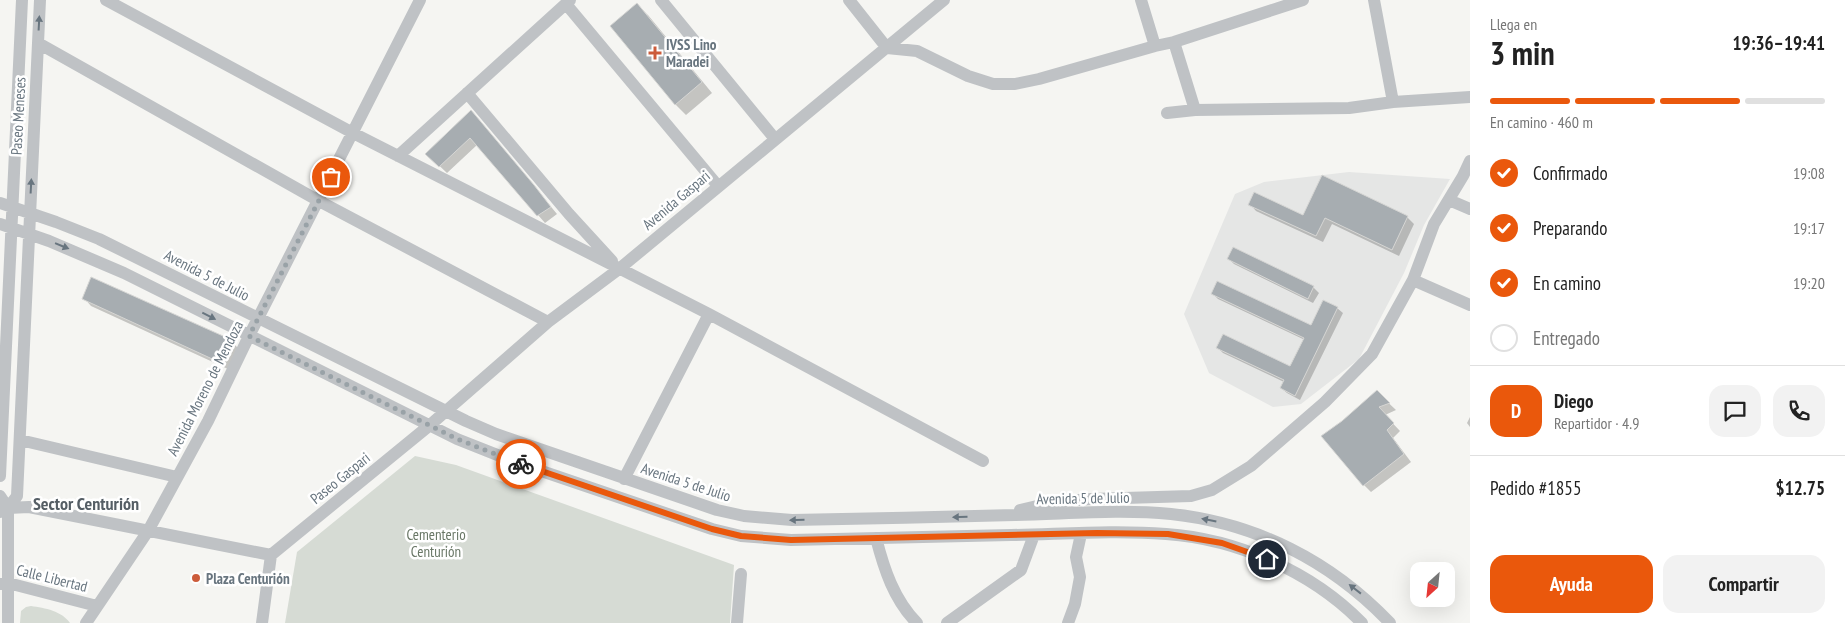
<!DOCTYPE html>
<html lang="es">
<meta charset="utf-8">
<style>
body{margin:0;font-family:"PT Sans Narrow",sans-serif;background:#f2f2f2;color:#222;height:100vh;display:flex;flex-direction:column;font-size:19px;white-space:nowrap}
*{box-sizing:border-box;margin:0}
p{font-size:16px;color:#767676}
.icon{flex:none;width:28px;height:28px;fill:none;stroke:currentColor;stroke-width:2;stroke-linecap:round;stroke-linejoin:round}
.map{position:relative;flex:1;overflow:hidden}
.panel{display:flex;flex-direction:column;background:#fff;width:375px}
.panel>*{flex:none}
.needle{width:32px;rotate:207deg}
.fabs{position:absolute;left:1410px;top:562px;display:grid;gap:10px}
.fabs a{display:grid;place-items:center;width:45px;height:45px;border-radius:10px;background:#fff;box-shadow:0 5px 20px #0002;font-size:25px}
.pin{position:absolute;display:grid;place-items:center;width:42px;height:42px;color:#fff;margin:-21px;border:2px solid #fff;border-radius:50%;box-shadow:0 1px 5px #0007}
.courier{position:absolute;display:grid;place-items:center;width:50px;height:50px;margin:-25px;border:4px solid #ea580c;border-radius:50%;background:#fff;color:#222;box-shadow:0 1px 6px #0007}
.headline em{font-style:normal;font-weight:800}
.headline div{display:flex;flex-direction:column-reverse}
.headline{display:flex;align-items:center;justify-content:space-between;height:85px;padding:0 20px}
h1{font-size:32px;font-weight:800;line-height:38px}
.bar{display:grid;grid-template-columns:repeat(4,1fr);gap:8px 5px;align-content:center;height:60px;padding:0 20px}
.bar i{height:6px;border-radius:4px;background:#e0e0e0}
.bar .selected{background:#ea580c}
.bar p{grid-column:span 4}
.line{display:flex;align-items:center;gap:12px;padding:0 20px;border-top:1px solid #e0e0e0}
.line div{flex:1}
.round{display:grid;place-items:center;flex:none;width:52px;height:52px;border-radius:15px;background:#f2f2f2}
ol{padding:0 20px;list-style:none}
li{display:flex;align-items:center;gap:15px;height:55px}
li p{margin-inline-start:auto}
li .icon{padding:5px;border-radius:50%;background:#ea580c;color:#fff;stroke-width:4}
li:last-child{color:#767676}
li i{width:28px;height:28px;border:2px solid #e0e0e0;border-radius:50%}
.primary-button{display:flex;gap:10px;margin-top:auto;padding:10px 20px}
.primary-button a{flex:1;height:58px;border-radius:15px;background:#ea580c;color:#fff;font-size:20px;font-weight:800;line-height:58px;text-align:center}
.primary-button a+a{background:#f2f2f2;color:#222}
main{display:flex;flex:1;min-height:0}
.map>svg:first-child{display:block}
</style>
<main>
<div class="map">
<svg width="1470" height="623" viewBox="0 0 1470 623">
<rect width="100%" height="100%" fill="#f5f5f2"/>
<!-- built -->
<path fill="#e5e6e5" d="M1349,172L1450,179L1424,225L1404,273L1359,359L1301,404L1273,407L1209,373L1184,314L1235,194L1264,182Z"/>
<!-- green -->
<path fill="#d6dbd4" d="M415,456L456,465L734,565L730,623H285L297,552Z
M31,606C45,608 62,611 70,623H20L21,611L26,607Z"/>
<!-- shadow -->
<path fill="#0003" d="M637,5L648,15L712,93L686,115L676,105L612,26Z
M478,119L557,214L545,223L477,145L447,173L427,154Z
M1250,204L1303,217H1407L1414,224L1399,256L1332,224L1323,242L1256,211Z
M1229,259L1313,287L1319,293L1313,303L1234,264Z
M1213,294L1311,327L1337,308L1343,313L1300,400L1287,393L1281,388L1284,382L1223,353L1218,348L1291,368L1305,340L1218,299Z
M84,298L231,341L238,348L228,369L91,306Z
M1377,392L1396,410L1385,415L1400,431L1393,438L1411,462L1371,492L1364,485L1342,422Z
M1470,417V427L1467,423Z"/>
<!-- building -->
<path fill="#a7adb1" stroke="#d6d6d4" d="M637,3L702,82L675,105L610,26Z
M471,110L534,185L551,207L537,216L470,138L439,167L425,154Z
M1322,175L1408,216L1392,250L1325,218L1316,236L1248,205L1254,192L1303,215Z
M1233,247L1314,286L1308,299L1227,259Z
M91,277L232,340L221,363L82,299Z
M1217,281L1311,325L1323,300L1338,307L1295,396L1280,388L1284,380L1216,348L1223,334L1290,366L1304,338L1211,294Z
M1377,390L1390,403L1379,407L1394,423L1387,430L1404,454L1363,486L1321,436L1342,421Z"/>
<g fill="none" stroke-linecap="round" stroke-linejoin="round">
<!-- minor -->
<path stroke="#bfc2c5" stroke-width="12" d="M106,0L353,133L709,314L983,461
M661,0L775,139
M849,0L887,48L917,51L968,76L993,84H1015L1039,79L1155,46L1174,42L1303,0
M1141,0L1155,46
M1374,0L1393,102
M566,4L718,186
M1174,42L1195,110L1349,108L1393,102L1470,97
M38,43L319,201L548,322
M467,93L569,214L612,261
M1167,113L1195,110
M398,156L570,0
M1449,200L1470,209
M0,203L56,222L99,239L466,421L496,434L717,510L744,516L792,520C866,519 941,517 1015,515C1067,514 1119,509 1171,514C1256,523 1331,561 1390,623
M0,224L49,241L124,273L457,439L515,462L712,529L741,536L791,540C865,539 938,537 1011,535C1063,534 1115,530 1166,534C1238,539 1312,572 1362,623
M1413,280L1470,305
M20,440L177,477
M0,476L22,0
M624,479L709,314
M0,496L8,508
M8,508L17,496L40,0
M1020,510L1054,502L1091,499L1191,496L1212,490L1251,466L1325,402L1372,354L1413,280L1434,224L1463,176L1470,161
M0,512L8,508L29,507L271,555
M876,538C884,569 894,600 917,623
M271,555L430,425L548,322L619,269L944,0
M0,584L8,583L97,606
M8,623V508
M86,623L148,531L208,421L249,336L420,0
M262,623L271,555
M737,623L741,574
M947,623L1021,570L1034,535
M1068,623L1075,604L1080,577L1076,557L1081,534"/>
</g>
<!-- one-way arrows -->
<defs><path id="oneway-solid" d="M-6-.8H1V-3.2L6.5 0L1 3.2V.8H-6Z" transform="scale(1.25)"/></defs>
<g fill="#68757f">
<use href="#oneway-solid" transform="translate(39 23) rotate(-87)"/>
<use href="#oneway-solid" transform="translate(31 186) rotate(-87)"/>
<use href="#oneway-solid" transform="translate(62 246) rotate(22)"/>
<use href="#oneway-solid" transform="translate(209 316) rotate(27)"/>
<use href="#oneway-solid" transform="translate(960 517) rotate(179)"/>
<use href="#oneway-solid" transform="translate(797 520) rotate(179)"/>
<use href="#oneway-solid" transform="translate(1209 520) rotate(-169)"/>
<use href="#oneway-solid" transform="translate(1355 589) rotate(-142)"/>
</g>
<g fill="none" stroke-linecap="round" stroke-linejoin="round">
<!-- done -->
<path stroke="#99a2a7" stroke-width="5" stroke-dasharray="0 9" d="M331,177L249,336L457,439L521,464"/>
<!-- route -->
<path stroke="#ea580c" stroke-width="6" d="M521,464L712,529L741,536L791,540L1097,533L1168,534L1222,543L1267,559"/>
</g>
<!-- markers -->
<g fill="#cc5c3b" stroke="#fff" stroke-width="2">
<path d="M652.5 45.5h5v5h5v5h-5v5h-5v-5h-5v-5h5z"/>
<circle cx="196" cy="578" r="5"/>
</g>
<g text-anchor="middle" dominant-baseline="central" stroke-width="5" stroke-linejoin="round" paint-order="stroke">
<!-- poi labels -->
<g font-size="15" font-weight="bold" fill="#68757f" stroke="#fff" text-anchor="start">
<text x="666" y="44">IVSS Lino<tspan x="666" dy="17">Maradei</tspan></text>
<text x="206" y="578">Plaza Centurión</text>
</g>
<!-- street labels -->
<g font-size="15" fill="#68757f" stroke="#fff">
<text transform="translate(18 116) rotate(-87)">Paseo Meneses</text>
<text transform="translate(676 200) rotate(-40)">Avenida Gaspari</text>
<text transform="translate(207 275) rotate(27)">Avenida 5 de Julio</text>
<text transform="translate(205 388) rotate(-63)">Avenida Moreno de Mendoza</text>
<text transform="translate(340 478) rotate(-39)">Paseo Gaspari</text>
<text transform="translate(686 482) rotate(18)">Avenida 5 de Julio</text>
<text transform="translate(1083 498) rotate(-1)">Avenida 5 de Julio</text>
<text transform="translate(52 578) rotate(14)">Calle Libertad</text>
</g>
<!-- park labels -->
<g font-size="15" fill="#697766" stroke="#fff">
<text x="436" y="534">Cementerio<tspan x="436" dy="17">Centurión</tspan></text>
</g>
<!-- quarter labels -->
<g font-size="18" font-weight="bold" fill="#555e65" stroke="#fff">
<text x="86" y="503">Sector Centurión</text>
</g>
</g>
</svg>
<div class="fabs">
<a><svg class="needle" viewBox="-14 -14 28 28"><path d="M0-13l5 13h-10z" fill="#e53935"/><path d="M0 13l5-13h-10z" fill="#767676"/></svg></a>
</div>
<div class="pin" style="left:331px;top:177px;background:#ea580c"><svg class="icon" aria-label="bag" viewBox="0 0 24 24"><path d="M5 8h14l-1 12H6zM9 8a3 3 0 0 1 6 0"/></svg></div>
<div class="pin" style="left:1267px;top:559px;background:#1f2937"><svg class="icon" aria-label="home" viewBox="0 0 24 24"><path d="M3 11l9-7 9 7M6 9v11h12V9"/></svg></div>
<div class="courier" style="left:521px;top:464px"><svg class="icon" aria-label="bike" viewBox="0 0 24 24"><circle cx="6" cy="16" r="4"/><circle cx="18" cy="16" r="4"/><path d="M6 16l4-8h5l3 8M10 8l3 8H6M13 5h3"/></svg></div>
</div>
<section class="panel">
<div class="headline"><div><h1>3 min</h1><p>Llega en</p></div><em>19:36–19:41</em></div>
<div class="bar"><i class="selected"></i><i class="selected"></i><i class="selected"></i><i></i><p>En camino · 460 m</p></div>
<ol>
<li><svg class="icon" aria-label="check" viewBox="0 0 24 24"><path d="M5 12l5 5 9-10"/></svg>Confirmado<p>19:08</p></li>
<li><svg class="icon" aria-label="check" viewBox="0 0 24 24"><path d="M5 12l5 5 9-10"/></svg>Preparando<p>19:17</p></li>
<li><svg class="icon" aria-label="check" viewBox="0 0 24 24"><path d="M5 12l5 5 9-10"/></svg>En camino<p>19:20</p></li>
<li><i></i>Entregado</li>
</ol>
<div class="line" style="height:90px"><b class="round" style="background:#ea580c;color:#fff">D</b><div><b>Diego</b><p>Repartidor · 4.9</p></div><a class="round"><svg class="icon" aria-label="chat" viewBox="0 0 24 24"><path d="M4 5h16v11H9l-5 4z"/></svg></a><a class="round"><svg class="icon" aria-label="phone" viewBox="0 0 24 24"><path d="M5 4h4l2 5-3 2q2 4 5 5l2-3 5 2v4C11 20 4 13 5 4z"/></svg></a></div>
<div class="line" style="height:65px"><div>Pedido #1855</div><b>$12.75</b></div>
<div class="primary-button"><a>Ayuda</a><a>Compartir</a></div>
</section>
</main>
